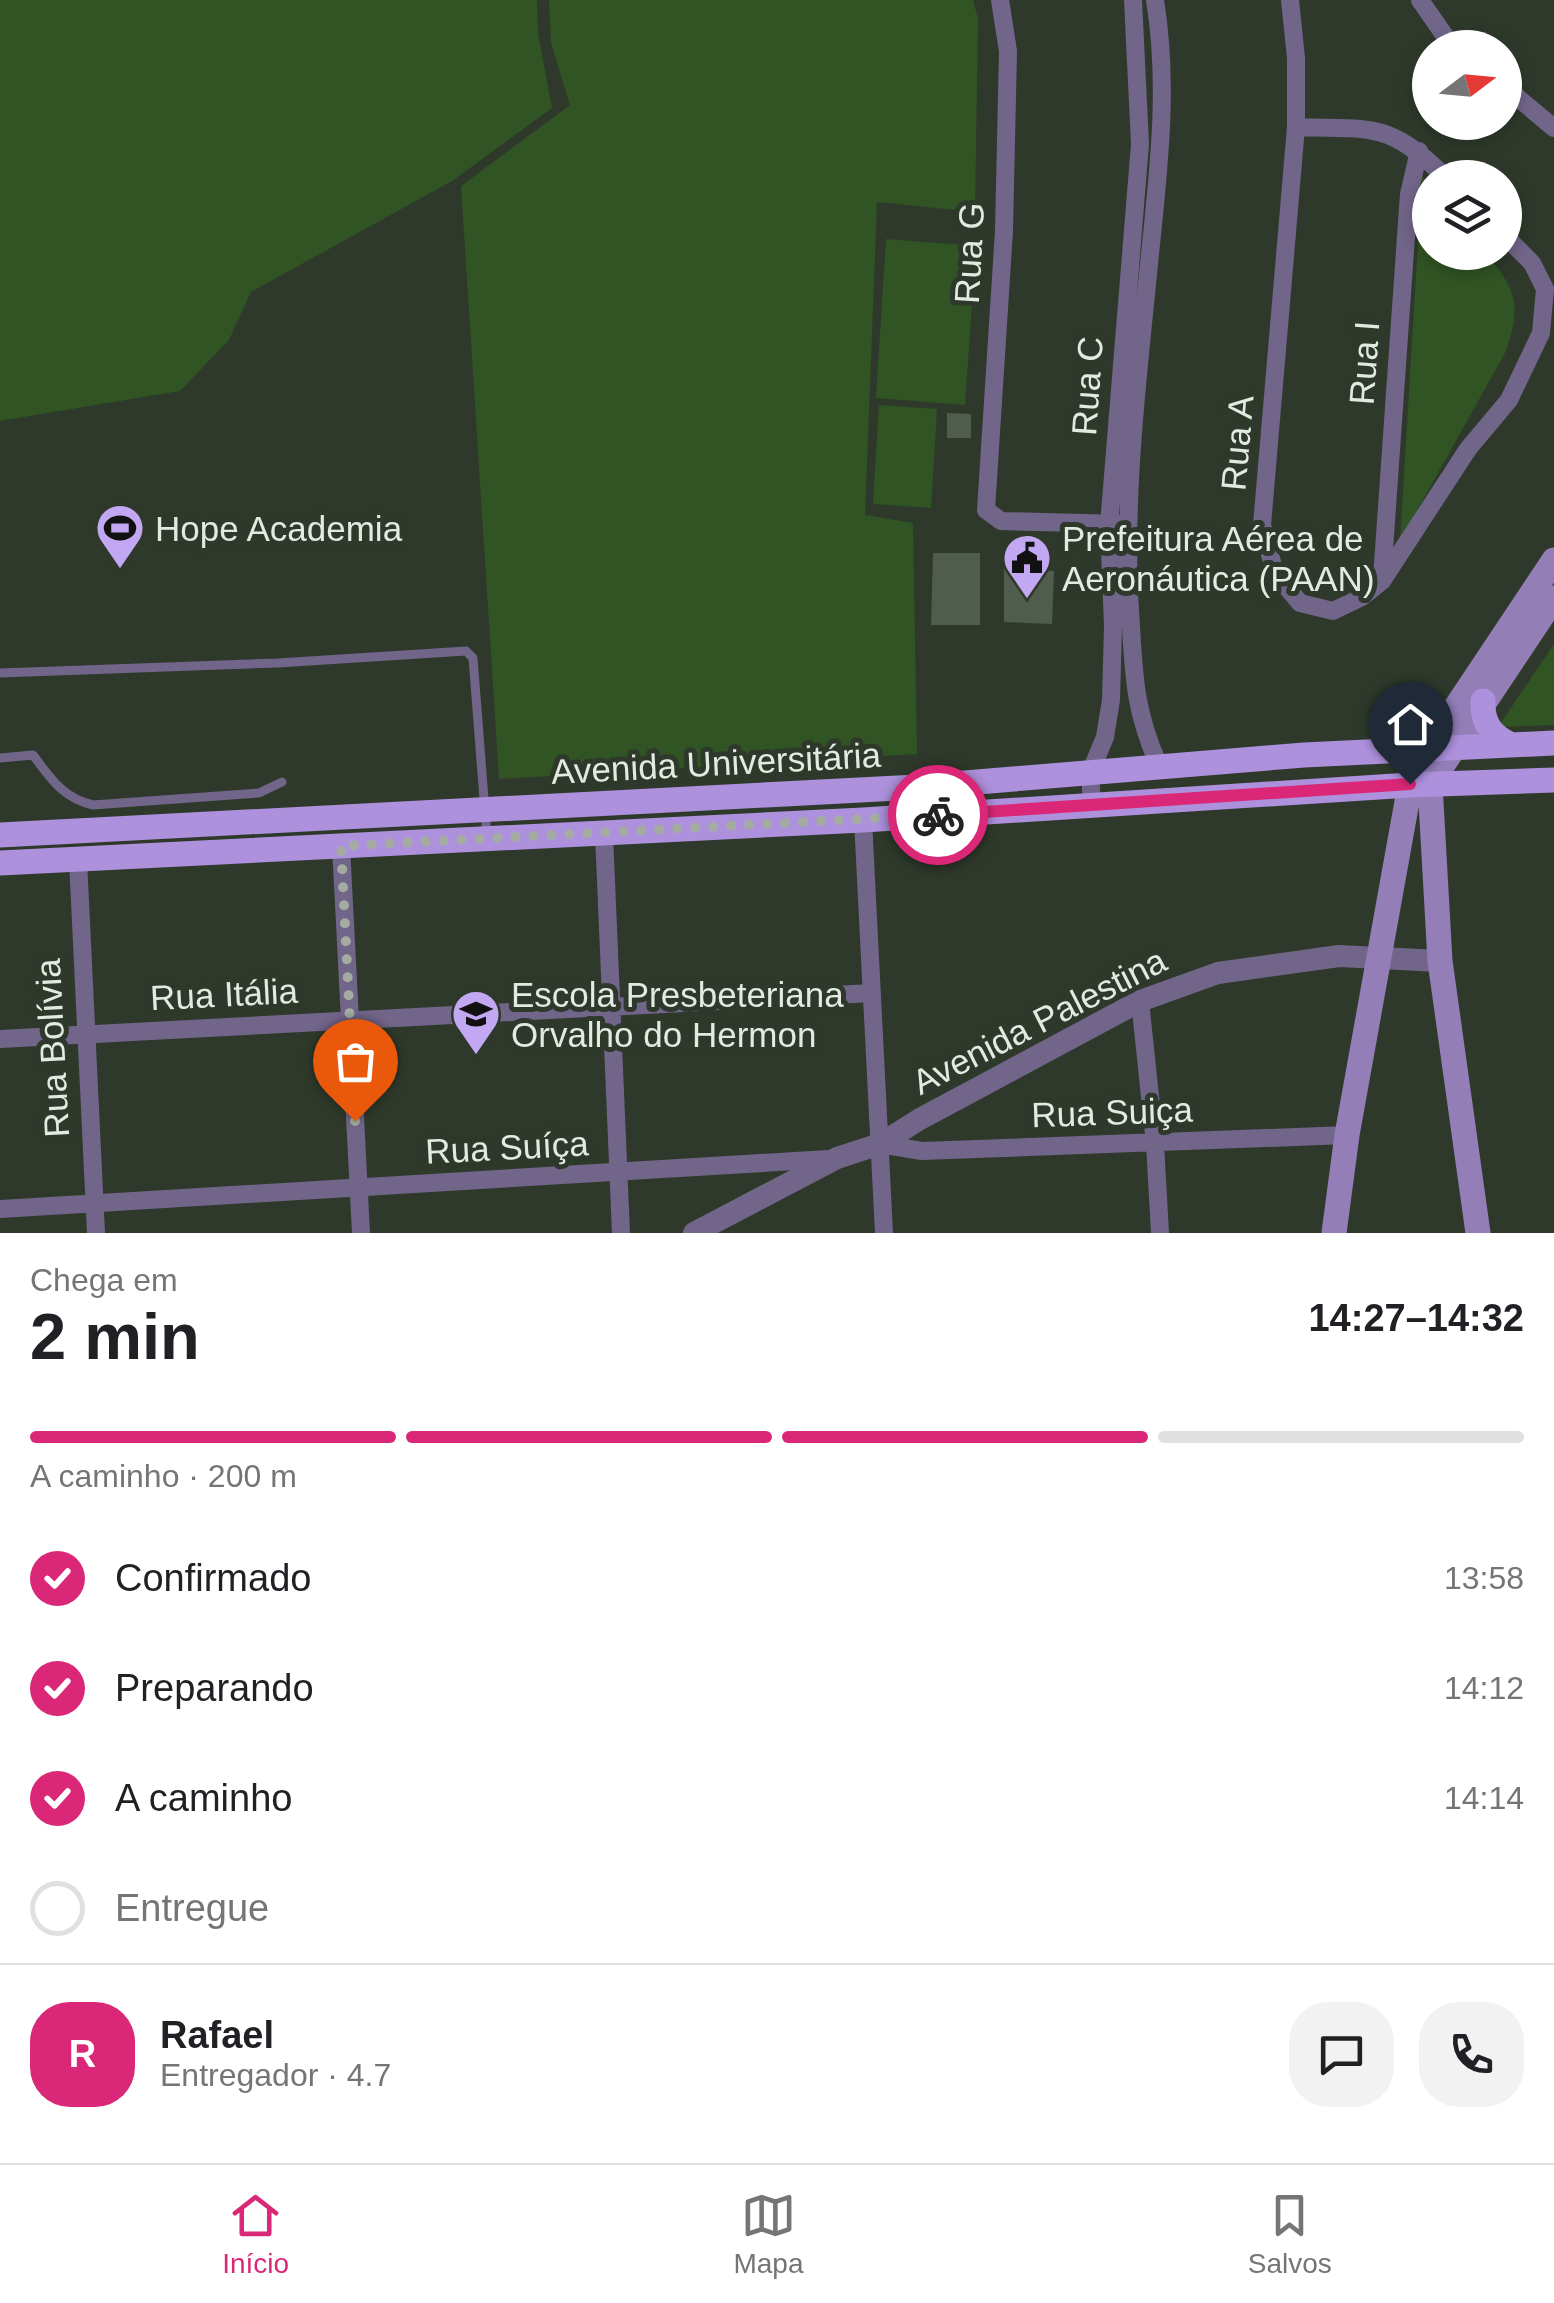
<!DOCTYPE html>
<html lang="pt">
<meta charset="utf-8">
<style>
body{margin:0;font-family:Helvetica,sans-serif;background:#f2f2f2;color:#202124;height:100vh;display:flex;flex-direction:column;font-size:38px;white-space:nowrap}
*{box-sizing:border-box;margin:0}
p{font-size:32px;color:#757577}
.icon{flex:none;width:55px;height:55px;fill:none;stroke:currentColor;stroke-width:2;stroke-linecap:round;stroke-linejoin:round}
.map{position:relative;height:1233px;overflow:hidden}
.sheet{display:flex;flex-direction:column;background:#fff;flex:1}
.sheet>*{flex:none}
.needle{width:65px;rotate:74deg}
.buttons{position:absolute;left:1412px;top:30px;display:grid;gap:20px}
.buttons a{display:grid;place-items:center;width:110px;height:110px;border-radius:50%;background:#fff;box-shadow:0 5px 15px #0003;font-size:50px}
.pin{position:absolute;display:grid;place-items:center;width:85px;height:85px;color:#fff;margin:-102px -42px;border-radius:50% 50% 50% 0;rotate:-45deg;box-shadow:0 0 10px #0007}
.pin .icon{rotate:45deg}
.courier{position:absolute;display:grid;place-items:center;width:100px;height:100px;margin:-50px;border:8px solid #db2777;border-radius:50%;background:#fff;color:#222;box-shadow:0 2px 12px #0007}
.overview em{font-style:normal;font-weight:800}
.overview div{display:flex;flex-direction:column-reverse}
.overview{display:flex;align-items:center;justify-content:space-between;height:170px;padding:0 30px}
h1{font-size:65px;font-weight:800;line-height:75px}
.bar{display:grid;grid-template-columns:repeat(4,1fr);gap:15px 10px;align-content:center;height:120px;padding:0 30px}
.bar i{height:12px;border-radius:8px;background:#e0e0e0}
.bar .on{background:#db2777}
.bar p{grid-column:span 4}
.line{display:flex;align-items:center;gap:25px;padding:0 30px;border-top:2px solid #e0e0e0}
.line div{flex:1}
.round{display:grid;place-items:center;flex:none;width:105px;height:105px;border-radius:40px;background:#f2f2f2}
ol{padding:0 30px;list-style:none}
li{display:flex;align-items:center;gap:30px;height:110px}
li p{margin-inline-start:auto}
li .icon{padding:10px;border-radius:50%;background:#db2777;color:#fff;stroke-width:4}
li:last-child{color:#757577}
li i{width:55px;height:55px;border:5px solid #e0e0e0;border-radius:50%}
.dock{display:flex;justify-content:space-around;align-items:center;height:140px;border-top:2px solid #e0e0e0;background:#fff;font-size:28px;color:#757577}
.dock a{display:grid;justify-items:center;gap:5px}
.dock .on{color:#db2777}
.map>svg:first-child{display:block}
</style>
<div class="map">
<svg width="1554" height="1233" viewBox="0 0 1554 1233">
<rect width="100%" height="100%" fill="#2e392b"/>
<!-- green -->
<path fill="#315424" d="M0,0H537L538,34L552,108L452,181L251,292L229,340L180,391L0,421Z
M549,0H973L978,19L975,212L877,202L865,515L913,523L917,754L499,779L461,186L570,105L551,43Z
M1422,176L1430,185V252L1486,253C1517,291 1522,306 1505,353L1400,541Z
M886,239L976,246L965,405L876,398Z
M879,405L937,409L931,508L873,504Z
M1554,644V725L1498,727Z"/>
<!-- building -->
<path fill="#505c4c" d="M947,413L971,414V438H947Z
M933,553H980V625H931Z
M1004,569L1054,571L1052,624L1004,622Z"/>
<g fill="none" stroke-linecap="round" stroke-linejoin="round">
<!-- service -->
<path stroke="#716589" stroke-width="9" d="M0,673L278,663L466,651L473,658L487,837
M0,758L33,755C51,779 63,798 93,805L259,793L282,782"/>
<!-- minor -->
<path stroke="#716589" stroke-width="18" d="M1000,0L1008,51L1004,231L986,510L1001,521L1121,524
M1155,0C1170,92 1157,182 1148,274C1137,385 1123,499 1130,610C1134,673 1133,707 1159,766
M1290,0L1296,58V127L1262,525L1275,573L1300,603L1333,611L1362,597L1382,581L1468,449L1509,400L1541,333L1545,289L1532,263L1505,236
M1420,0L1445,36L1459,48
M1505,87L1554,128
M1296,127C1372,130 1388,120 1446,178
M1382,578L1409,194L1419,151
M1092,805L1090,773L1105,737L1111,700L1113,626L1109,525L1140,144L1133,0
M863,820L884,1233
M604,834L621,1233
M341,846L361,1233
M78,860L96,1233
M1140,1001L1155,1144L1160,1233
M0,1039L872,993
M880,1144L922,1151L1347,1135
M0,1209L828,1159"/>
<!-- tertiary -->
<path stroke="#716589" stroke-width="22" d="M694,1233L837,1158L880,1144L920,1119L1140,1001L1218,973L1339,956L1440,961"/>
<!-- secondary -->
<path stroke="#937eb8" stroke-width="25" d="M1334,1233L1347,1135L1410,785L1440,731L1554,560
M1478,1233L1440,961L1430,784L1554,598"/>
<!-- primary -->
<path stroke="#ad91dc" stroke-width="25" d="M1483,701C1482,723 1492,737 1512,745
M0,835L917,787L1304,755L1554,743
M0,863L863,820L1410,785L1554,780"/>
</g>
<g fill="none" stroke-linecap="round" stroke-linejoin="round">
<!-- done -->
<path stroke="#a4aca1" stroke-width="10" stroke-dasharray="0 18" d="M355,1121L341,846L938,815"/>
<!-- route -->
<path stroke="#db2777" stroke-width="12" d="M938,815L1410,784"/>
</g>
<!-- icons -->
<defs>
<g id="stadium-pin" transform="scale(2.5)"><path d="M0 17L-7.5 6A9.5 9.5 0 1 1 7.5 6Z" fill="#c2a7f2" stroke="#2e392b"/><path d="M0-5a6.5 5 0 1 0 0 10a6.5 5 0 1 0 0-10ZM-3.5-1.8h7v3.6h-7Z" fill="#111"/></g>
<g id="civic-pin" transform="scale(2.5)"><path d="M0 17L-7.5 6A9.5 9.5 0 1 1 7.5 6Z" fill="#c2a7f2" stroke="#2e392b"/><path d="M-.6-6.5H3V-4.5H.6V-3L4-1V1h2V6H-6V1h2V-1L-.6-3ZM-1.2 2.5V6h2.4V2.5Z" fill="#111"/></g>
<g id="school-pin" transform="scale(2.5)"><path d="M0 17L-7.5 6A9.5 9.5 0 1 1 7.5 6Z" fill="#c2a7f2" stroke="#2e392b"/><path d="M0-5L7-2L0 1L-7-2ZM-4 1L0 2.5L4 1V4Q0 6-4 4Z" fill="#111"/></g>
</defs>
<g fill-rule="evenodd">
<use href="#stadium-pin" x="120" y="528"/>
<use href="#civic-pin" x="1027" y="558"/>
<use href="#school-pin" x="476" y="1014"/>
</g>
<g text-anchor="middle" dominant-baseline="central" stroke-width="10" stroke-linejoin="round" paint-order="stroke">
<!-- street labels -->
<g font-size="35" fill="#e3eae1" stroke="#2e392b">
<text transform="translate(969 253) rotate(-87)">Rua G</text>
<text transform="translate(1364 363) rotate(-86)">Rua I</text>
<text transform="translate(1087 386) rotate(-86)">Rua C</text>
<text transform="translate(1237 443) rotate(-85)">Rua A</text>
<text transform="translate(716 763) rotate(-3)">Avenida Universitária</text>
<text transform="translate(224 994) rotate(-3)">Rua Itália</text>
<text transform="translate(1039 1021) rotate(-27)">Avenida Palestina</text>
<text transform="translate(52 1048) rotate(-93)">Rua Bolívia</text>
<text transform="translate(1112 1112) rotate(-2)">Rua Suiça</text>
<text transform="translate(507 1147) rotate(-3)">Rua Suíça</text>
</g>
<!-- poi labels -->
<g font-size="35" fill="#e3eae1" stroke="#2e392b" text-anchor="start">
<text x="155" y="528">Hope Academia</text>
<text x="1062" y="538">Prefeitura Aérea de<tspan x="1062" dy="40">Aeronáutica (PAAN)</tspan></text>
<text x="511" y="994">Escola Presbeteriana<tspan x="511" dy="40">Orvalho do Hermon</tspan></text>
</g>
</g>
</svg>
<div class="buttons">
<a><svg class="needle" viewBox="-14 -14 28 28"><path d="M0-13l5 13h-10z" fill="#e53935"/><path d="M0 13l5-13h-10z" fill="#757577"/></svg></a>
<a><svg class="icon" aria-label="layers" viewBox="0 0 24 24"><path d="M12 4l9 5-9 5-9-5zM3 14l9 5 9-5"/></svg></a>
</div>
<div class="pin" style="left:355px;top:1121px;background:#ea580c"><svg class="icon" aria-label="bag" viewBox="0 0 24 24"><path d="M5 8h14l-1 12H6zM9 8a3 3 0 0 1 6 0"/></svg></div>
<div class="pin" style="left:1410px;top:784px;background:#1f2937"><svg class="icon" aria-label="home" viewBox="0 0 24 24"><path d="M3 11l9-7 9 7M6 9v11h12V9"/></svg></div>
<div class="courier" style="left:938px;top:815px"><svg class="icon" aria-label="bike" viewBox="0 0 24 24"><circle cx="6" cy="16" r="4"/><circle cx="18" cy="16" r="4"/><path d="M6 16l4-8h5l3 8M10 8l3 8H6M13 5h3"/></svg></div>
</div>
<section class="sheet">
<div class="overview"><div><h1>2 min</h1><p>Chega em</p></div><em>14:27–14:32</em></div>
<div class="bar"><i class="on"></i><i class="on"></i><i class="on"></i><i></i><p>A caminho · 200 m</p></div>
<ol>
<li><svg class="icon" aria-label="check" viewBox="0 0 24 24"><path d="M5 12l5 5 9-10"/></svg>Confirmado<p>13:58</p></li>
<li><svg class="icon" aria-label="check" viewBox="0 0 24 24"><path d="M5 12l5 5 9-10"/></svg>Preparando<p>14:12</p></li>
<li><svg class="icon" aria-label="check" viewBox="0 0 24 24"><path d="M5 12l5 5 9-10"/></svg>A caminho<p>14:14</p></li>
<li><i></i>Entregue</li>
</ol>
<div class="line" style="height:180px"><b class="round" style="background:#db2777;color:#fff">R</b><div><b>Rafael</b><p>Entregador · 4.7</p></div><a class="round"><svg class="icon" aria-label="chat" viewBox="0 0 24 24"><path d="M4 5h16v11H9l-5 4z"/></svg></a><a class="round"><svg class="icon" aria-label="phone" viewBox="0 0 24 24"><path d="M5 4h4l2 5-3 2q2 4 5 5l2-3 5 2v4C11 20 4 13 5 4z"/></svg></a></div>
</section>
<nav class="dock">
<a class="on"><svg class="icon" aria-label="home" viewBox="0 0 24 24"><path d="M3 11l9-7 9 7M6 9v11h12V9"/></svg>Início</a>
<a><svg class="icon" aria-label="map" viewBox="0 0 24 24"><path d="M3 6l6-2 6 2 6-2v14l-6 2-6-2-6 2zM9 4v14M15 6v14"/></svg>Mapa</a>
<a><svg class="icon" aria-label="saved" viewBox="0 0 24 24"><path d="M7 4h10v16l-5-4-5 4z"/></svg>Salvos</a>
</nav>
